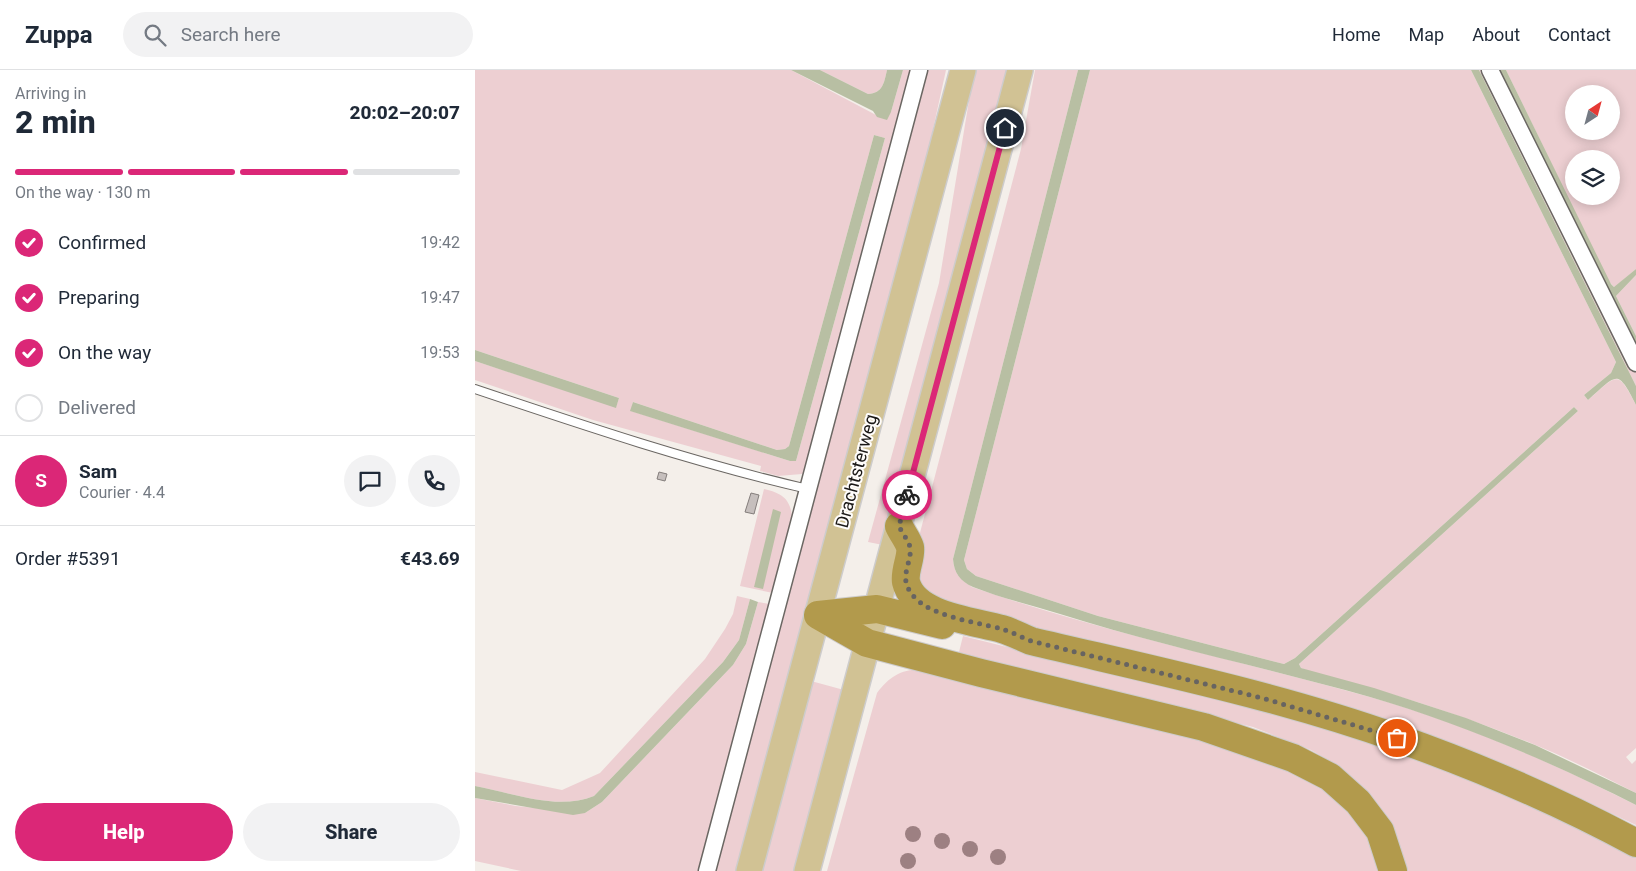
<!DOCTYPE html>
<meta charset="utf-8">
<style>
body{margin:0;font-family:Roboto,sans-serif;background:#f2f2f3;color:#1f2937;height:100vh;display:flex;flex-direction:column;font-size:19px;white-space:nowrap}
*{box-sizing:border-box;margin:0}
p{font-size:16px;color:#747a83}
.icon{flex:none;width:28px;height:28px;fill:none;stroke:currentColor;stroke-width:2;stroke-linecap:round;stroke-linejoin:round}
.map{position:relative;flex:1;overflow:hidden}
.details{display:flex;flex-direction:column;background:#fff;width:475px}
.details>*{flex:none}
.needle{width:32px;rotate:36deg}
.controls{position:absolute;left:1090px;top:15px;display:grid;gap:10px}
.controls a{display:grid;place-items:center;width:55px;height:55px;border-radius:50%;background:#fff;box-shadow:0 2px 12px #0003;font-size:25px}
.pin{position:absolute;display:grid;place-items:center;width:42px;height:42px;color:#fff;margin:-21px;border:2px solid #fff;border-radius:50%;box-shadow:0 1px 5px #0007}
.courier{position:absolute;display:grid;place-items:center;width:50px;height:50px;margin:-25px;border:4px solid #db2777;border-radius:50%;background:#fff;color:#222;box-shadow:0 1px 6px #0007}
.summary em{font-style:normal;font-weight:800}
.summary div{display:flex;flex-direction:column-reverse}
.summary{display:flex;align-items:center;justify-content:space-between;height:85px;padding:0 15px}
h1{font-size:32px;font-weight:800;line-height:38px}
.bar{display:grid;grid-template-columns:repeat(4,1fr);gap:8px 5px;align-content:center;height:60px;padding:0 15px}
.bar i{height:6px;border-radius:4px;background:#e0e1e3}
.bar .selected{background:#db2777}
.bar p{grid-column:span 4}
.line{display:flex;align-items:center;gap:12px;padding:0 15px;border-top:1px solid #e0e1e3}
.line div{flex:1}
.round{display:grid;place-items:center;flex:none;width:52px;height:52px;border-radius:26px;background:#f2f2f3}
ol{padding:0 15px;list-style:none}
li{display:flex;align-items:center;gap:15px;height:55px}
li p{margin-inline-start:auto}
li .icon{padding:5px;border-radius:50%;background:#db2777;color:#fff;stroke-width:4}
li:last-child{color:#747a83}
li i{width:28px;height:28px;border:2px solid #e0e1e3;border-radius:50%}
.button{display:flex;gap:10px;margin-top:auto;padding:10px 15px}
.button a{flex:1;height:58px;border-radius:30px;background:#db2777;color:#fff;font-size:20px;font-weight:800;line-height:58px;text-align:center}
.button a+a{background:#f2f2f3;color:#1f2937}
header{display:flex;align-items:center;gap:30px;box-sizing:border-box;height:70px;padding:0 25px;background:#fff;border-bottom:1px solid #e0e1e3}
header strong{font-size:24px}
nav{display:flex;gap:28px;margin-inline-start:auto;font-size:18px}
.search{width:350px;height:45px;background:#f2f2f3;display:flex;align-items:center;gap:12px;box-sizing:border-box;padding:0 18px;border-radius:28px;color:#747a83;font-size:19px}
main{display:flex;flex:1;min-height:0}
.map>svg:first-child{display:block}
</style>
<header>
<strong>Zuppa</strong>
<div class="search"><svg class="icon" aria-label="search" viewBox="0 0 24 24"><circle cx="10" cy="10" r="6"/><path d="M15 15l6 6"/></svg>Search here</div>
<nav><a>Home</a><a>Map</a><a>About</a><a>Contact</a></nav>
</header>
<main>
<section class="details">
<div class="summary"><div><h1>2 min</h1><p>Arriving in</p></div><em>20:02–20:07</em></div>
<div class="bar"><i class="selected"></i><i class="selected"></i><i class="selected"></i><i></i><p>On the way · 130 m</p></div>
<ol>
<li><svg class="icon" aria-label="check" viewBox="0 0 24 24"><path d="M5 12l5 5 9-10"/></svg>Confirmed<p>19:42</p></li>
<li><svg class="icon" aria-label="check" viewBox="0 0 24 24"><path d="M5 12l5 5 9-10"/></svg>Preparing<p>19:47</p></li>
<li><svg class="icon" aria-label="check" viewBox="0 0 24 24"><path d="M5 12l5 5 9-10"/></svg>On the way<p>19:53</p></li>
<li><i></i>Delivered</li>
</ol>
<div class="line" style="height:90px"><b class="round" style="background:#db2777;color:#fff">S</b><div><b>Sam</b><p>Courier · 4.4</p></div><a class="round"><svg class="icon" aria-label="chat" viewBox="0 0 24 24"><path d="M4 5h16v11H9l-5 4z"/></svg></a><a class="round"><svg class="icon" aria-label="phone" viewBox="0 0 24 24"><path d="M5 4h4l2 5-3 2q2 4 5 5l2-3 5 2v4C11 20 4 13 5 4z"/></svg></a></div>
<div class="line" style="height:65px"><div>Order #5391</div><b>€43.69</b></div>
<div class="button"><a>Help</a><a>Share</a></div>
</section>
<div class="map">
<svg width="1161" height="801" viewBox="0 0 1161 801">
<rect width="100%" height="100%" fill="#f4efea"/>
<!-- green -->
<path fill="#edcfd2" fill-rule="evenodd" d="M0,0H316L401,45L416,42L428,0H437L331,400L327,404L303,406L285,401L286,396L118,350L0,310V291L141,337L144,328L0,280ZM399,65L410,68L321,391H315L156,341L158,332L302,380L310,379L314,376Z
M345,0H412C409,13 408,23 393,24Z
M452,0H471L444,123L263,801H238Z
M499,0H534L408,475L393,472L464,213Z
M560,0H603L478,489C479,504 485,509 497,517C627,562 762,590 895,627C987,653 1076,692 1161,735V755L1057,706L997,682L464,535L445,515L441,478L546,79Z
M615,0H996L1141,292L1136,303L1109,325L1113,330C1142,305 1142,298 1161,335V678L1151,687L1157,694L1161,690V723C1127,706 1093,688 1058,674C985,644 910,621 834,601L826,598L824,594L1103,341L1099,337L820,588L809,594L623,546L501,506L492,499L489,490Z
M1004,0H1011L1161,301V316Z
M1031,0H1161V199L1141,216L1139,217L1133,210ZM1099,24H1136V61H1099ZM1099,89H1136V126H1099Z
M1161,205V266L1141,226Z
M289,419C311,424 316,431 318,453L298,523L265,516Z
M262,526L275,529L264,570L248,592L119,726C82,741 38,723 0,716V702L87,720L125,703L230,589L250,559L258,544Z
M283,532L295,534L225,801H46L0,791V728L41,736L110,743L127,732L258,595L271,574Z
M488,566L830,651L958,692L1161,780V801H926L891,722L858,693L836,680L778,657L483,586Z
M445,599L725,667L839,707L881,743L909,801H352L402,623C414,607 425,600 445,599Z
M336,611L369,620L322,801H286Z"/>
<!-- water -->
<path fill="#b8bfa3" d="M316,0H345L393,24C408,23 409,13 412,0H428L416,42L412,50L402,47L398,41Z
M603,0H615L489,490L492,499L501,506L623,546L809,594L820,588L1099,337L1103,341L824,594L826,598L899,618L991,648L1060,675L1161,723V735C1076,692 987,654 895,627C792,598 687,576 585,544C556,535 526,528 498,517C485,511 479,503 478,489Z
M996,0H1004L1161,316V335C1142,297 1142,305 1113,330L1109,325L1136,303L1141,292Z
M1024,0H1031L1136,214L1139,217L1161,199V205L1141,226L1161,266V277Z
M399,65L410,68L321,391H315L155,341L158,332L302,380L310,379L314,376Z
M0,280L144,328L141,338L0,291Z
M298,439L306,442L288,519L279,517Z
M275,529L283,532L271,574L258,595L127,732L110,743L98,745L0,728V716C38,723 82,741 119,726L248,592L264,570Z"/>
<!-- building -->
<path fill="#c6bfbd" stroke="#837d7b" d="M184,402L192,404L190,411L182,409Z
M276,423L284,425L279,444L270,442Z"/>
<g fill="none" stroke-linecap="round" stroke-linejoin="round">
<!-- lane casing -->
<g stroke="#6b6763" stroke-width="10">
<path id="lane" d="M0,319C110,356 220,393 333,419"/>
</g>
<!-- street casing -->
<g stroke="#6b6763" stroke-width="19">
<path id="street" d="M1015,0L1161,293
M232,801L444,0"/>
</g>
<!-- primary casing -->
<g stroke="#cdcccc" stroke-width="28">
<path id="primary" d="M274,801L488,0
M332,801L545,0"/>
</g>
<!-- highway casing -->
<g stroke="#cdcccc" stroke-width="30">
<path id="highway" d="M424,456C427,463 433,470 435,477C437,487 429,500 431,512C439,546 499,551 527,559C537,562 546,567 556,571C678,600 804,626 922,668C1001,696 1087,733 1161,773
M343,545L392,573L506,603L729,657L818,688L855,707L883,732L905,761L918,801
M343,545L402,539L467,555"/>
</g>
<!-- lane -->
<use href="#lane" stroke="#fff" stroke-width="8"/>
<!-- street -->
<use href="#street" stroke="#fff" stroke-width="16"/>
<!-- primary -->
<use href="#primary" stroke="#d1c294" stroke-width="25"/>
<!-- highway -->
<use href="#highway" stroke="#b29a4c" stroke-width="28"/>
</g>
<!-- trees -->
<g fill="#9d8082">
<circle cx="438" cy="764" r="8"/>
<circle cx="467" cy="771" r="8"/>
<circle cx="495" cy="779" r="8"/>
<circle cx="523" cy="787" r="8"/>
<circle cx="433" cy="791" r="8"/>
</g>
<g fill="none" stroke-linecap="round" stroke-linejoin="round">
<!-- done -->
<path stroke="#676461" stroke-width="5" stroke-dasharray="0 9" d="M432,425L424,456C427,463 433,470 435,477C437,488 429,500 431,512C439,546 499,551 527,559C537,562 546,567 556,571L787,628L922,668"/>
<!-- route -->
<path stroke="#db2777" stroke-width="6" d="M432,425L530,58"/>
</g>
<g text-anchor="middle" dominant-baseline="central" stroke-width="4" stroke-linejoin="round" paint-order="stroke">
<!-- street labels -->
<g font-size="18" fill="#1b1917" stroke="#fffdfb">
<text transform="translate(381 401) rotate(-75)">Drachtsterweg</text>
</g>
</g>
</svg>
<div class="controls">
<a><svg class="needle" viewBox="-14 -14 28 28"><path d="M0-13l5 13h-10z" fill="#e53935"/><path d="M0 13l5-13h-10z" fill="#747a83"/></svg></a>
<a><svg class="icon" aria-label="layers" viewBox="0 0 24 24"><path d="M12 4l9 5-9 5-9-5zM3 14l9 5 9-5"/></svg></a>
</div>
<div class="pin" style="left:922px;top:668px;background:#ea580c"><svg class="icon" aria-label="bag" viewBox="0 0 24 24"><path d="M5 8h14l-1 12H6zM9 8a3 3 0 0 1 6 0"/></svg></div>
<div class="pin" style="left:530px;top:58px;background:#1f2937"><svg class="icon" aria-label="home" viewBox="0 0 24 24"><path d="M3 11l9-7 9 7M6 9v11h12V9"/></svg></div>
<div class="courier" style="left:432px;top:425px"><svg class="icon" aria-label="bike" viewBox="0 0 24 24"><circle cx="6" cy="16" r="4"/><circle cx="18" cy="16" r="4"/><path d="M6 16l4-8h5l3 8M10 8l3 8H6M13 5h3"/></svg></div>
</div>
</main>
